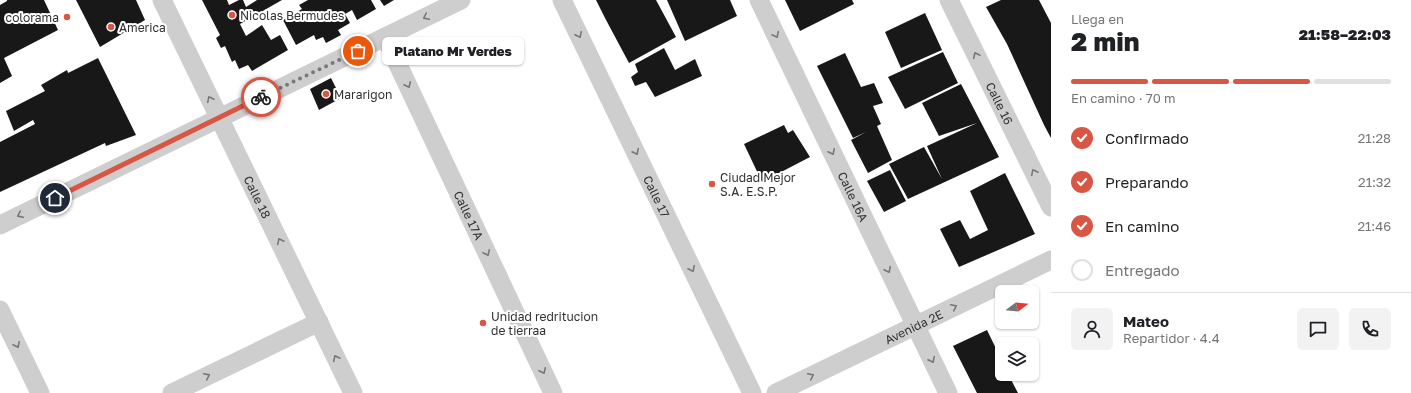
<!DOCTYPE html>
<html lang="es">
<meta charset="utf-8">
<style>
body{margin:0;font-family:"Golos Text",sans-serif;background:#f2f2f2;color:#202124;height:100vh;display:flex;flex-direction:column;font-size:15px;white-space:nowrap}
*{box-sizing:border-box;margin:0}
p{font-size:13px;color:#757577}
.icon{flex:none;width:22px;height:22px;fill:none;stroke:currentColor;stroke-width:2;stroke-linecap:round;stroke-linejoin:round}
.map{position:relative;flex:1;overflow:hidden}
.drawer{display:flex;flex-direction:column;background:#fff;width:360px}
.drawer>*{flex:none}
.needle{width:26px;rotate:74deg}
.buttons{position:absolute;left:995px;top:285px;display:grid;gap:8px}
.buttons a{display:grid;place-items:center;width:44px;height:44px;border-radius:6px;background:#fff;box-shadow:0 1px 3px #0004;font-size:20px}
.pin{position:absolute;display:grid;place-items:center;width:34px;height:34px;color:#fff;margin:-17px;border:2px solid #fff;border-radius:50%;box-shadow:0 1px 4px #0007}
.courier{position:absolute;display:grid;place-items:center;width:40px;height:40px;margin:-20px;border:3px solid #d85643;border-radius:50%;background:#fff;color:#222;box-shadow:0 1px 5px #0007}
.bubble{position:absolute;height:28px;border-radius:6px;background:#fff;box-shadow:0 1px 3px #0004;font-size:13px;font-weight:800;line-height:28px;text-align:center}
.headline em{font-style:normal;font-weight:800}
.headline div{display:flex;flex-direction:column-reverse}
.headline{display:flex;align-items:center;justify-content:space-between;height:68px;padding:0 20px}
h1{font-size:26px;font-weight:800;line-height:30px}
.bar{display:grid;grid-template-columns:repeat(4,1fr);gap:6px 4px;align-content:center;height:48px;padding:0 20px}
.bar i{height:5px;border-radius:3px;background:#e0e0e0}
.bar .selected{background:#d85643}
.bar p{grid-column:span 4}
.line{display:flex;align-items:center;gap:10px;padding:0 20px;border-top:1px solid #e0e0e0}
.line div{flex:1}
.round{display:grid;place-items:center;flex:none;width:42px;height:42px;border-radius:6px;background:#f2f2f2}
ol{padding:0 20px;list-style:none}
li{display:flex;align-items:center;gap:12px;height:44px}
li p{margin-inline-start:auto}
li .icon{padding:4px;border-radius:50%;background:#d85643;color:#fff;stroke-width:4}
li:last-child{color:#757577}
li i{width:22px;height:22px;border:2px solid #e0e0e0;border-radius:50%}
main{display:flex;flex:1;min-height:0}
.map>svg:first-child{display:block}
</style>
<main>
<div class="map">
<svg width="1051" height="393" viewBox="0 0 1051 393">
<rect width="100%" height="100%" fill="#fff"/>
<!-- building -->
<path fill="#181818" d="M7,0H44L58,30L4,58L12,76L0,83V5L7,1Z
M76,0H136L145,20L100,47Z
M202,0H227L229,5L239,0H243L246,7L257,0H282L240,24L246,36L262,25L271,40L280,35L288,50L252,71L248,65L239,69L235,60L232,62L225,46L221,48L216,38L220,35Z
M308,0H371L376,9L357,20L352,10L345,14L350,23L338,30L341,35L326,43L323,37L316,40L314,35L296,45L283,20L302,9L299,5Z
M380,0H394L384,6Z
M596,0H656L676,37L629,63L605,18Z
M667,0H730L737,16L685,41Z
M785,0H852L854,4L800,31Z
M1001,0H1039L1051,23V138L1044,125L1007,44L986,7Z
M925,13L942,50L901,68L885,32Z
M664,48L675,70L695,59L702,76L655,97L646,82L635,86L631,77L638,72L635,64Z
M943,52L958,83L905,109L888,77Z
M845,53L861,87L874,83L883,103L873,106L881,124L877,126L892,160L868,173L851,140L866,132L853,138L817,66Z
M98,58L136,135L106,146L105,143L0,192V142L35,124L33,120L14,131L6,111L45,91L41,85L67,70L68,73Z
M331,78L341,98L319,110L310,89Z
M961,84L999,157L908,199L889,164L924,147L942,179L927,146L977,123L939,136L922,103Z
M784,125L788,133L793,130L810,157L762,182L744,144Z
M890,170L906,201L884,212L867,181Z
M1005,173L1035,234L959,267L940,229L960,220L970,239L988,230L970,191Z
M987,330L1002,361V374H1008L1018,393H977L953,346Z"/>
<g fill="none" stroke-linecap="round" stroke-linejoin="round">
<!-- street -->
<g stroke="#cecece" stroke-width="19">
<path id="s1" d="M162,0L353,393"/>
<path id="s2" d="M562,0L752,393"/>
<path id="s3" d="M759,0L948,393"/>
<path id="s4" d="M949,0L1051,207"/>
<path id="s5" d="M385,37L553,393"/>
<path d="M0,225L461,0"/>
<path d="M0,310L40,393"/>
<path d="M172,393L319,322"/>
<path id="s6" d="M776,393L1051,260"/>
</g>
</g>
<!-- one-way arrows -->
<defs><path id="oneway-chevron" d="M-2-3.5L2.5 0L-2 3.5" fill="none" stroke-width="1.6" stroke-linecap="round" stroke-linejoin="round"/></defs>
<g stroke="#787878">
<use href="#oneway-chevron" transform="translate(426 17) rotate(154)"/>
<use href="#oneway-chevron" transform="translate(579 35) rotate(64)"/>
<use href="#oneway-chevron" transform="translate(776 35) rotate(64)"/>
<use href="#oneway-chevron" transform="translate(976 55) rotate(-116)"/>
<use href="#oneway-chevron" transform="translate(408 85) rotate(65)"/>
<use href="#oneway-chevron" transform="translate(210 99) rotate(-116)"/>
<use href="#oneway-chevron" transform="translate(636 152) rotate(64)"/>
<use href="#oneway-chevron" transform="translate(832 152) rotate(64)"/>
<use href="#oneway-chevron" transform="translate(1034 172) rotate(-116)"/>
<use href="#oneway-chevron" transform="translate(20 215) rotate(154)"/>
<use href="#oneway-chevron" transform="translate(280 241) rotate(-116)"/>
<use href="#oneway-chevron" transform="translate(487 253) rotate(65)"/>
<use href="#oneway-chevron" transform="translate(692 269) rotate(64)"/>
<use href="#oneway-chevron" transform="translate(888 270) rotate(64)"/>
<use href="#oneway-chevron" transform="translate(954 307) rotate(-26)"/>
<use href="#oneway-chevron" transform="translate(17 345) rotate(64)"/>
<use href="#oneway-chevron" transform="translate(336 358) rotate(-116)"/>
<use href="#oneway-chevron" transform="translate(932 360) rotate(64)"/>
<use href="#oneway-chevron" transform="translate(543 371) rotate(65)"/>
<use href="#oneway-chevron" transform="translate(207 376) rotate(-26)"/>
<use href="#oneway-chevron" transform="translate(811 376) rotate(-26)"/>
</g>
<g fill="none" stroke-linecap="round" stroke-linejoin="round">
<!-- done -->
<path stroke="#797979" stroke-width="4" stroke-dasharray="0 7.2" d="M261,97L358,51"/>
<!-- route -->
<path stroke="#d85643" stroke-width="5" d="M55,198L261,97"/>
</g>
<!-- markers -->
<g fill="#d85643" stroke="#fff" stroke-width="1.5">
<circle cx="232" cy="15" r="4"/>
<circle cx="67" cy="17" r="4"/>
<circle cx="111" cy="27" r="4"/>
<circle cx="326" cy="94" r="4"/>
<circle cx="712" cy="184" r="4"/>
<circle cx="483" cy="323" r="4"/>
</g>
<g text-anchor="middle" dominant-baseline="central" stroke-width="4" stroke-linejoin="round" paint-order="stroke">
<!-- poi labels -->
<g font-size="12" fill="#313131" stroke="#fff" text-anchor="start">
<text x="240" y="15">Nicolas Bermudes</text>
<text x="59" y="17" text-anchor="end">colorama</text>
<text x="119" y="27">America</text>
<text x="334" y="94">Mararigon</text>
<text x="720" y="177">Ciudad Mejor<tspan x="720" dy="14">S.A. E.S.P.</tspan></text>
<text x="491" y="316">Unidad redritucion<tspan x="491" dy="14">de tierraa</tspan></text>
</g>
<!-- street labels -->
<g font-size="12" fill="#313131" stroke="#fff">
<text stroke="none"><textPath href="#s4" startOffset="115">Calle 16</textPath></text>
<text stroke="none"><textPath href="#s1" startOffset="219">Calle 18</textPath></text>
<text stroke="none"><textPath href="#s2" startOffset="218">Calle 17</textPath></text>
<text stroke="none"><textPath href="#s3" startOffset="218">Calle 16A</textPath></text>
<text stroke="none"><textPath href="#s5" startOffset="197">Calle 17A</textPath></text>
<text stroke="none"><textPath href="#s6" startOffset="153">Avenida 2E</textPath></text>
</g>
</g>
</svg>
<div class="buttons">
<a><svg class="needle" viewBox="-14 -14 28 28"><path d="M0-13l5 13h-10z" fill="#e53935"/><path d="M0 13l5-13h-10z" fill="#757577"/></svg></a>
<a><svg class="icon" aria-label="layers" viewBox="0 0 24 24"><path d="M12 4l9 5-9 5-9-5zM3 14l9 5 9-5"/></svg></a>
</div>
<div class="pin" style="left:358px;top:51px;background:#ea580c"><svg class="icon" aria-label="bag" viewBox="0 0 24 24"><path d="M5 8h14l-1 12H6zM9 8a3 3 0 0 1 6 0"/></svg></div>
<div class="pin" style="left:55px;top:198px;background:#1f2937"><svg class="icon" aria-label="home" viewBox="0 0 24 24"><path d="M3 11l9-7 9 7M6 9v11h12V9"/></svg></div>
<div class="courier" style="left:261px;top:97px"><svg class="icon" aria-label="bike" viewBox="0 0 24 24"><circle cx="6" cy="16" r="4"/><circle cx="18" cy="16" r="4"/><path d="M6 16l4-8h5l3 8M10 8l3 8H6M13 5h3"/></svg></div>
<div class="bubble" style="left:382px;top:37px;width:142px">Platano Mr Verdes</div>
</div>
<section class="drawer">
<div class="headline"><div><h1>2 min</h1><p>Llega en</p></div><em>21:58–22:03</em></div>
<div class="bar"><i class="selected"></i><i class="selected"></i><i class="selected"></i><i></i><p>En camino · 70 m</p></div>
<ol>
<li><svg class="icon" aria-label="check" viewBox="0 0 24 24"><path d="M5 12l5 5 9-10"/></svg>Confirmado<p>21:28</p></li>
<li><svg class="icon" aria-label="check" viewBox="0 0 24 24"><path d="M5 12l5 5 9-10"/></svg>Preparando<p>21:32</p></li>
<li><svg class="icon" aria-label="check" viewBox="0 0 24 24"><path d="M5 12l5 5 9-10"/></svg>En camino<p>21:46</p></li>
<li><i></i>Entregado</li>
</ol>
<div class="line" style="height:72px"><a class="round"><svg class="icon" aria-label="person" viewBox="0 0 24 24"><circle cx="12" cy="8" r="4"/><path d="M4 21q1-7 8-7t8 7"/></svg></a><div><b>Mateo</b><p>Repartidor · 4.4</p></div><a class="round"><svg class="icon" aria-label="chat" viewBox="0 0 24 24"><path d="M4 5h16v11H9l-5 4z"/></svg></a><a class="round"><svg class="icon" aria-label="phone" viewBox="0 0 24 24"><path d="M5 4h4l2 5-3 2q2 4 5 5l2-3 5 2v4C11 20 4 13 5 4z"/></svg></a></div>
</section>
</main>
